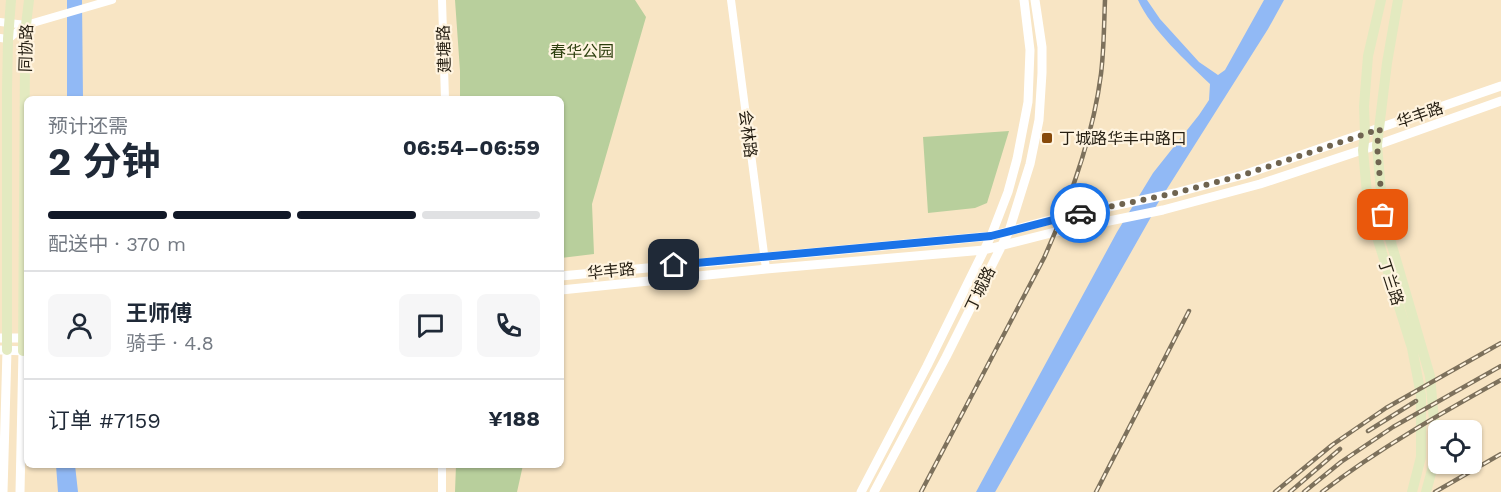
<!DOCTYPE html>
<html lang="zh">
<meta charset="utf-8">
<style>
body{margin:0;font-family:"Work Sans","Noto Sans SC",sans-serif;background:#f6f6f7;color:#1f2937;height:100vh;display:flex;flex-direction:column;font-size:22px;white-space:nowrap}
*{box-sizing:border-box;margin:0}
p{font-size:20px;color:#747a83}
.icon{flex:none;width:33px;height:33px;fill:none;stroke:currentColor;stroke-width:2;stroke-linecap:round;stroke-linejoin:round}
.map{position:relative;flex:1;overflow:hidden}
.sheet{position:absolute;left:24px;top:96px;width:540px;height:372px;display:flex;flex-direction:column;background:#fff;border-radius:9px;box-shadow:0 2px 4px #0004}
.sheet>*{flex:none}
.tools{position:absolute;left:1428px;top:420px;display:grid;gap:12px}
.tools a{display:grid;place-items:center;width:54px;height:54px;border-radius:9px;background:#fff;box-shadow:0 2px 4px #0004;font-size:30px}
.pin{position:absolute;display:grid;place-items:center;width:51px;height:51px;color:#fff;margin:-26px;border-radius:12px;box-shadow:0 3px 9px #0006}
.courier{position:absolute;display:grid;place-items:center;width:60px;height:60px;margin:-30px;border:4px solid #1a73e8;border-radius:50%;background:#fff;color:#222;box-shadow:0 2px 8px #0007}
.summary em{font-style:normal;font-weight:700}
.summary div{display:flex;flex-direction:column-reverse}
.summary{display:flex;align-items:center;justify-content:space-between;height:102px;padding:0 24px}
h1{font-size:39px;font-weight:700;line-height:45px}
.bar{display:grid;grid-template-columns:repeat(4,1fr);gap:9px 6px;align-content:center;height:72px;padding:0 24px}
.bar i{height:8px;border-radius:4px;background:#e0e1e3}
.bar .on{background:#111827}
.bar p{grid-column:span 4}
.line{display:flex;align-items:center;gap:15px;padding:0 24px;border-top:2px solid #e0e1e3}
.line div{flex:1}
.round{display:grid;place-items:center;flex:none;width:63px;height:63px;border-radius:9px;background:#f6f6f7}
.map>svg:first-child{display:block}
</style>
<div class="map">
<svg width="1501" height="492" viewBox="0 0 1501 492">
<rect width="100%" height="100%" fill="#f8e5c4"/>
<!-- green -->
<path fill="#b8cf9c" d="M455,0H635L646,17L592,204L594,254L561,258V99H460V71Z
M1009,131L987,203L975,208L928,213L923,137Z
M456,465H523L517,492H455Z"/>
<!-- water -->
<path fill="#91b9f5" d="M67,0H82L83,99H67Z
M1138,0H1147L1160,19L1199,62L1218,75L1225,70L1264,0H1284L1268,29L1158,203L994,492H976L1117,232L1153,173L1199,115L1209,100L1210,84C1187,62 1151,29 1138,0Z
M56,465H75L78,492H58Z"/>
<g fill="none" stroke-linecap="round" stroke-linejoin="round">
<!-- stream -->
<path stroke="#91b9f5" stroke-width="2" d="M994,492L1151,215"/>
<!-- tertiary -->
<path stroke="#fff" stroke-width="8" d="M442,0L445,99
M731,0L766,269
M0,22L26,25
M0,38L8,39L26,25L112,0
M442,492V465"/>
<!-- secondary -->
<path stroke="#fff" stroke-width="9" d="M561,276L991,236L1061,217L1175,193L1243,175L1501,86
M561,290L766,269L984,250L1055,232L1163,210L1260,184L1377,145L1501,101
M0,338H27
M0,350L27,351
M3,492L7,350
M20,492L23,351
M861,492L927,366L991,236L1008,192L1017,159L1028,102L1030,50L1024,0
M874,492L946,357L1009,231L1030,164L1039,120L1042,73V47L1035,0"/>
<!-- primary -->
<path stroke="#e3eac0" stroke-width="10" d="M1381,0L1368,56L1364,106L1365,134L1363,150L1368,205L1377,237L1412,348L1421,395V457L1412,492
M1398,0L1387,63L1377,145L1383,215L1430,376L1435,431L1433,466L1426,492
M7,350V90L8,39L11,0
M23,351L25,54L26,25L29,0"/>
<!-- rail casing -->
<g stroke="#7d715c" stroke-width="4.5">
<path id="rail" d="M1368,431L1416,401
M921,492L1044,258C1070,200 1093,137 1101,74C1104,49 1104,24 1105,0
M1096,492L1189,311
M1275,492L1332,445L1386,408L1501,343
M1290,492L1340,449
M1304,492L1341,462L1393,427L1501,366
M1322,492C1378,449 1440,414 1501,380
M1435,492L1501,454"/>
</g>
<!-- rail -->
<use href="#rail" stroke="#fff4e0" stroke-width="2" stroke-dasharray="7" stroke-linecap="butt"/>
</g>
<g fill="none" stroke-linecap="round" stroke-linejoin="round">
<!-- done -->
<path stroke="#6f6450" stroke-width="6" stroke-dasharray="0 10.8" d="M1080,213L1175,193L1243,175L1380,129L1377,145L1383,215"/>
<!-- route -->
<path stroke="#1a73e8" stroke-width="8" d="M674,265L991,236L1080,213"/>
</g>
<!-- markers -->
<rect fill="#874909" stroke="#fff4e0" stroke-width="2" x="1041" y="132" width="12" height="12" rx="3"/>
<g text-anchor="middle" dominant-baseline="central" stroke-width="4.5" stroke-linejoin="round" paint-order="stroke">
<!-- street labels -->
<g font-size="16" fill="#251e12" stroke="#fff4e0">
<text transform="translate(26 48) rotate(-88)">同协路</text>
<text transform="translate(444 49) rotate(-92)">建塘路</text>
<text transform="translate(1420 115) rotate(-19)">华丰路</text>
<text transform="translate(748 134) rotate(83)">会林路</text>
<text transform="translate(611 271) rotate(-6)">华丰路</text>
<text transform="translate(1391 282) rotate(72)">丁兰路</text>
<text transform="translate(980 289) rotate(-64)">丁城路</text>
</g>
<!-- park labels -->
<g font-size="16" fill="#2c3e0d" stroke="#fff4e0">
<text x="582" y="51">春华公园</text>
</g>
<!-- poi labels -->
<g font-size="16" fill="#251e12" stroke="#fff4e0" text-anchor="start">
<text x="1059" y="138">丁城路华丰中路口</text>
</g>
</g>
</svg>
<div class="tools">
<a><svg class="icon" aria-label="locate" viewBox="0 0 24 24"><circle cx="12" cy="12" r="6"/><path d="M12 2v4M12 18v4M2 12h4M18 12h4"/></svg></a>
</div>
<div class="pin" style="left:1383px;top:215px;background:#ea580c"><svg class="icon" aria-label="bag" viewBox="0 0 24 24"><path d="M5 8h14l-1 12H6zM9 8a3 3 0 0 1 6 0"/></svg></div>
<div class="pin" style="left:674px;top:265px;background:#1f2937"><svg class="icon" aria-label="home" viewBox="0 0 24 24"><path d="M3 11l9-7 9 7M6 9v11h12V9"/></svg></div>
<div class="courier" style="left:1080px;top:213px"><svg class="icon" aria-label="car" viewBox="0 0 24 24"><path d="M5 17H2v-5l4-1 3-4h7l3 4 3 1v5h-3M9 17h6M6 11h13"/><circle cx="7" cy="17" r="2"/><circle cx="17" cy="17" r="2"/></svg></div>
<section class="sheet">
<div class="summary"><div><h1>2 分钟</h1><p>预计还需</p></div><em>06:54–06:59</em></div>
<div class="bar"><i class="on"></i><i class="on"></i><i class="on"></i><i></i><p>配送中 · 370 m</p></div>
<div class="line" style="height:108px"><a class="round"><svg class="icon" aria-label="person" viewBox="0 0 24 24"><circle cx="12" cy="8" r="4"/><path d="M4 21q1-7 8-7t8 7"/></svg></a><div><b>王师傅</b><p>骑手 · 4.8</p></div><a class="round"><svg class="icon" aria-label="chat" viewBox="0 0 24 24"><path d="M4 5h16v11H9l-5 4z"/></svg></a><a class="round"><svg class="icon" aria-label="phone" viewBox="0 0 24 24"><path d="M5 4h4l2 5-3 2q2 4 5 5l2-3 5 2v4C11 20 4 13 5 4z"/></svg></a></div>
<div class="line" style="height:78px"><div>订单 #7159</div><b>¥188</b></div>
</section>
</div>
